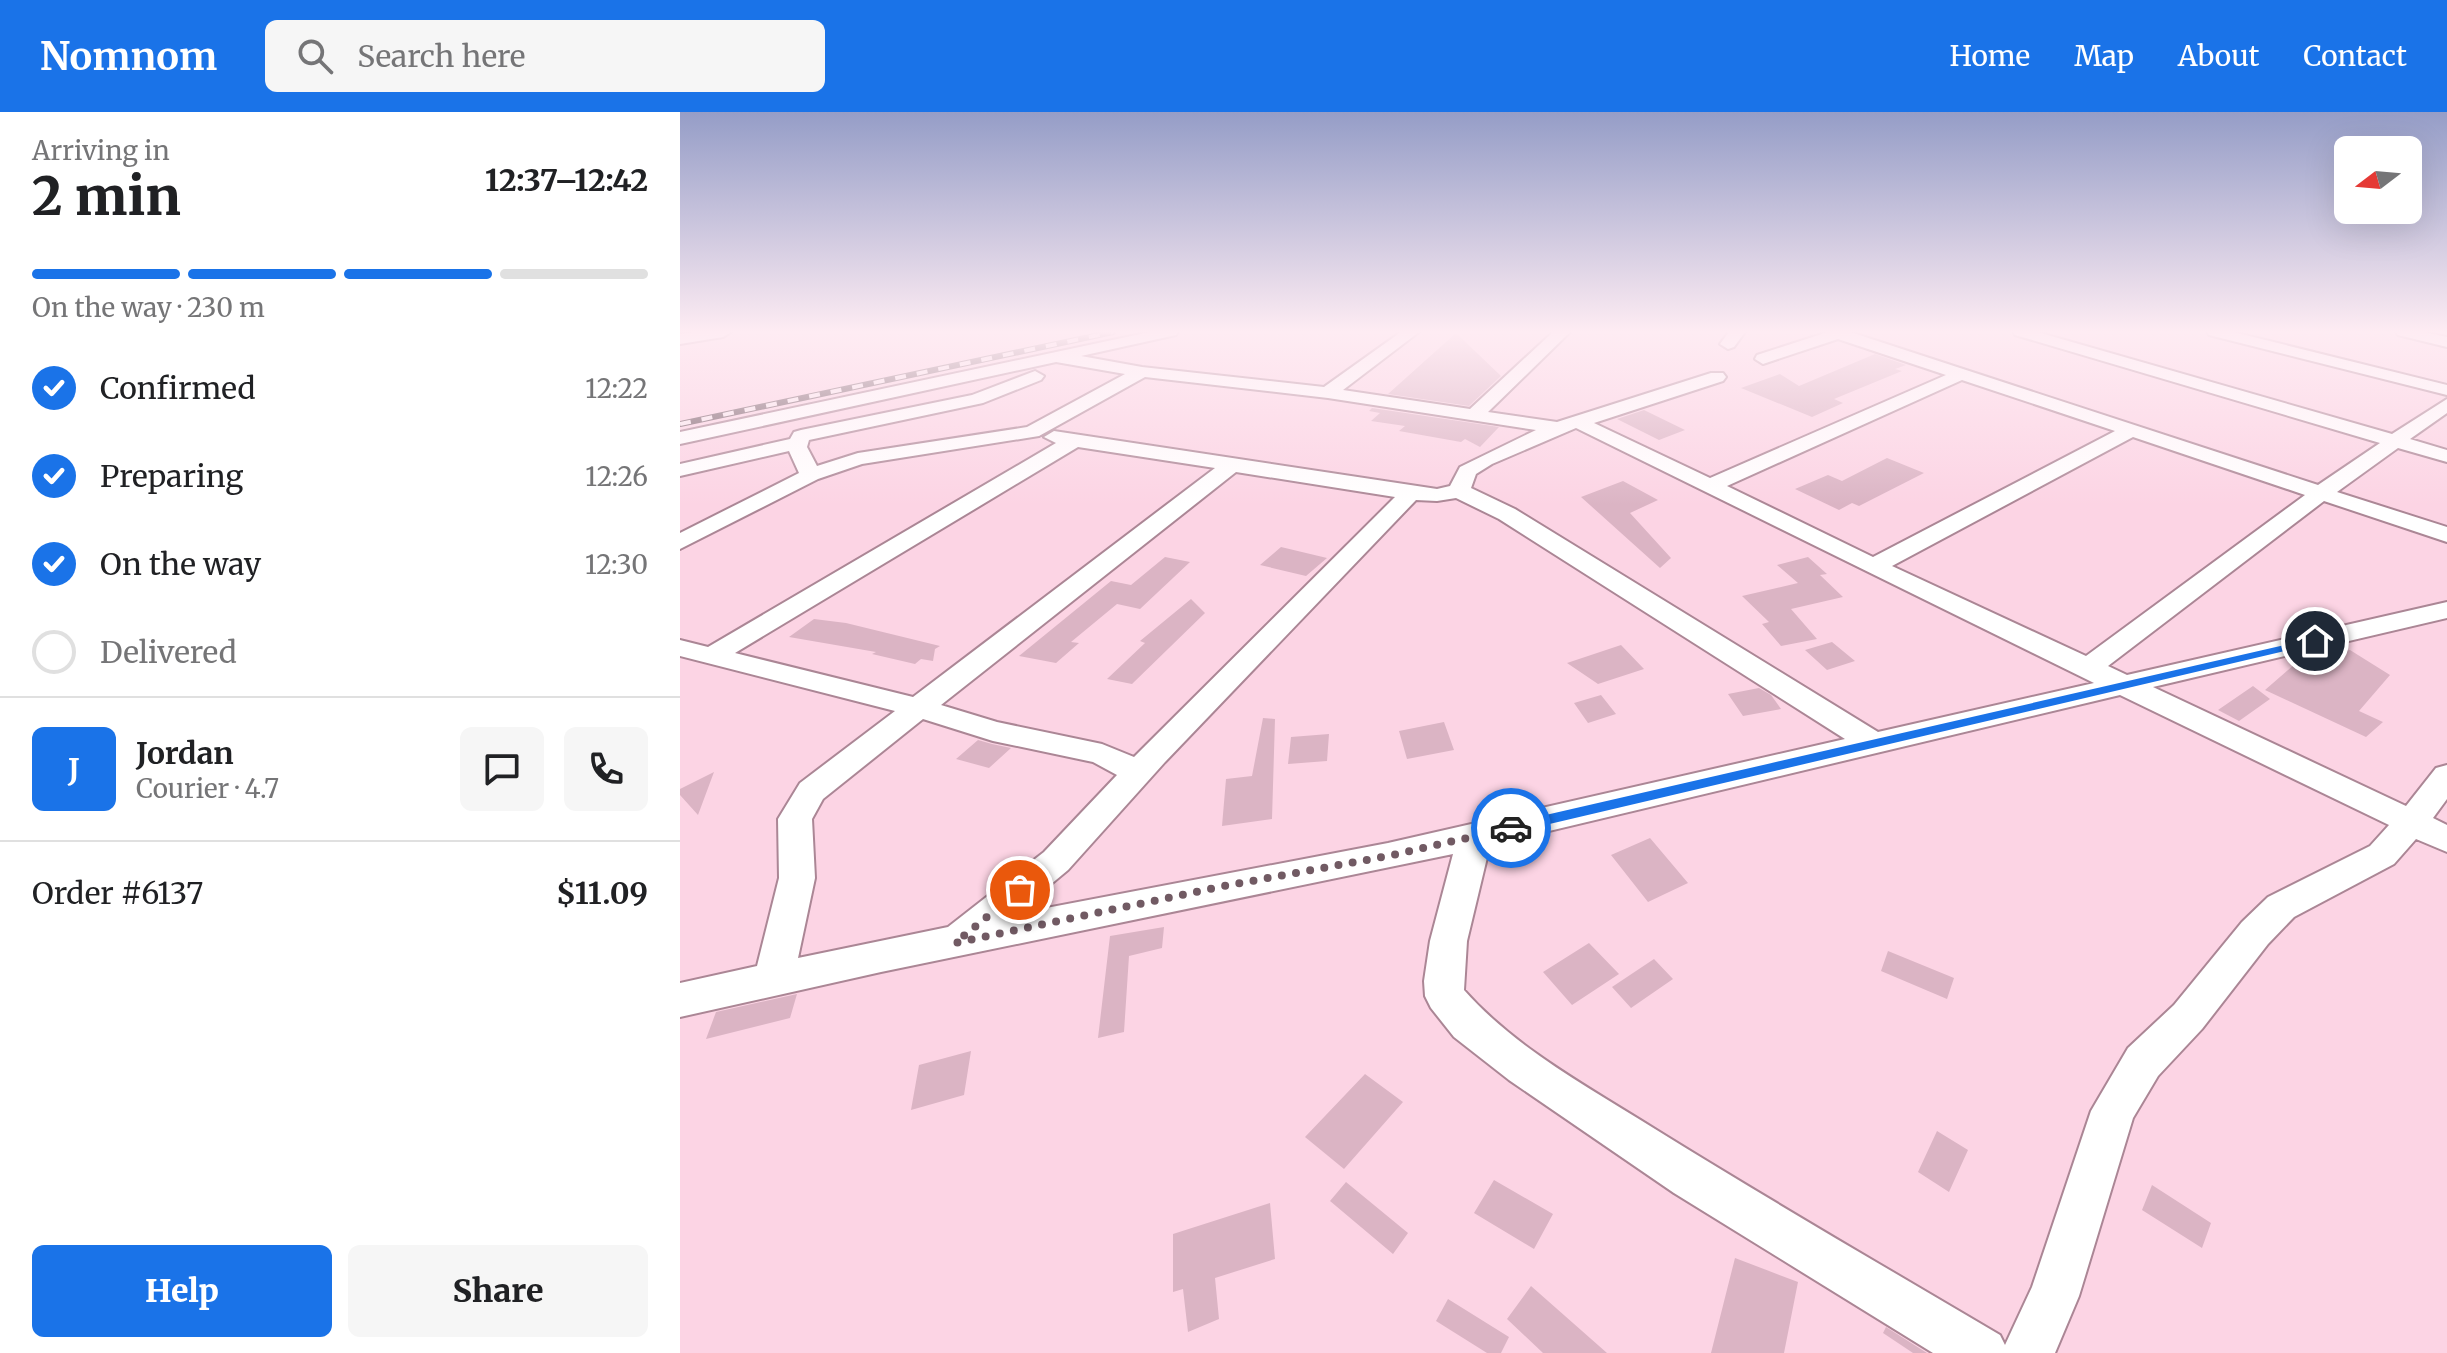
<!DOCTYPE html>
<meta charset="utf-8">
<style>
body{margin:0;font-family:Merriweather,serif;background:#f6f6f6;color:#202124;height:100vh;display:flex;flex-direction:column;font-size:30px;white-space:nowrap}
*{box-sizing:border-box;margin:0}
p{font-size:26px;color:#757577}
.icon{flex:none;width:44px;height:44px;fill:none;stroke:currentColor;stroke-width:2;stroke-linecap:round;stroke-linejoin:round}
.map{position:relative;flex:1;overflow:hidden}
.details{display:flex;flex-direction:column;background:#fff;width:680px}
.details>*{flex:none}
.needle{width:52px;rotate:254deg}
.tools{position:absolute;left:1654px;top:24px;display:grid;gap:16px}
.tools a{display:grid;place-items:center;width:88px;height:88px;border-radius:12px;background:#fff;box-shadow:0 8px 32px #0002;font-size:40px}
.pin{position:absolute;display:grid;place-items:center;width:68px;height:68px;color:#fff;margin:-34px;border:4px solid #fff;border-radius:50%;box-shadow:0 2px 8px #0007}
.courier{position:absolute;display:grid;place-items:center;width:80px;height:80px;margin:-40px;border:6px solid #1a73e8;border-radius:50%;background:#fff;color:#222;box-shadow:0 2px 10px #0007}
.overview em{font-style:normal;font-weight:800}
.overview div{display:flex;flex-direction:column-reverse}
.overview{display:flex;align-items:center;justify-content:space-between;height:136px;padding:0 32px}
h1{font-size:52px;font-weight:800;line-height:60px}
.bar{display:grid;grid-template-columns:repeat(4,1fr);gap:12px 8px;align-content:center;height:96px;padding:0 32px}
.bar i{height:10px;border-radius:6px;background:#e0e0e0}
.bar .current{background:#1a73e8}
.bar p{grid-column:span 4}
.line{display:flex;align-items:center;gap:20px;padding:0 32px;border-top:2px solid #e0e0e0}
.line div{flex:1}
.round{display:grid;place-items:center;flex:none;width:84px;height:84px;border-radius:12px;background:#f6f6f6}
ol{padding:0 32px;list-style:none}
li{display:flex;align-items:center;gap:24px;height:88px}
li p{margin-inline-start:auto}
li .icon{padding:8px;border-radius:50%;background:#1a73e8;color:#fff;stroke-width:4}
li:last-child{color:#757577}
li i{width:44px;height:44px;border:4px solid #e0e0e0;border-radius:50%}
.primary-button{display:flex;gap:16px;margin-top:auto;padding:16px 32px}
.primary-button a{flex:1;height:92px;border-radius:12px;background:#1a73e8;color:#fff;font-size:32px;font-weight:800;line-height:92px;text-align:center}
.primary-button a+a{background:#f6f6f6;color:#202124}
header{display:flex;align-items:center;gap:48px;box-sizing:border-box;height:112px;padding:0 40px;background:#1a73e8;color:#fff}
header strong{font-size:38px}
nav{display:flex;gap:44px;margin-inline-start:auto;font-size:28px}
.search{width:560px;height:72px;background:#f6f6f6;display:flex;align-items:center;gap:20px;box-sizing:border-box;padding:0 28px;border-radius:12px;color:#757577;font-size:30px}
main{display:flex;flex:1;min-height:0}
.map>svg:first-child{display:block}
</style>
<header>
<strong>Nomnom</strong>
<div class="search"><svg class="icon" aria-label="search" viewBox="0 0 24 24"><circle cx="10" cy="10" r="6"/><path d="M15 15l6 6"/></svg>Search here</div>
<nav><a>Home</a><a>Map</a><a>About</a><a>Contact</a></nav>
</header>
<main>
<section class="details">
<div class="overview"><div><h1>2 min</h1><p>Arriving in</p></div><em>12:37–12:42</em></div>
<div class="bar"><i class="current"></i><i class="current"></i><i class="current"></i><i></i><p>On the way · 230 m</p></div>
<ol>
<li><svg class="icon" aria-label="check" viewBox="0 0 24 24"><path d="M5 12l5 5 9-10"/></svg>Confirmed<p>12:22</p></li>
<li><svg class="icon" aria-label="check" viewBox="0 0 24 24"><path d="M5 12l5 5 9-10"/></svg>Preparing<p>12:26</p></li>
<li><svg class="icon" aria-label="check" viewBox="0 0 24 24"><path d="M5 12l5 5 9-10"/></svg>On the way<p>12:30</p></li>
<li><i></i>Delivered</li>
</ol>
<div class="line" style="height:144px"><b class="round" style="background:#1a73e8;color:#fff">J</b><div><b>Jordan</b><p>Courier · 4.7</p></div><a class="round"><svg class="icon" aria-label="chat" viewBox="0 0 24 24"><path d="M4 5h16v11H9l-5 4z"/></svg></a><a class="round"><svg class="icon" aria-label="phone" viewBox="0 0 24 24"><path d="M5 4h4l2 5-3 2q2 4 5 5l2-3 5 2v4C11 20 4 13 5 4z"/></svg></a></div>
<div class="line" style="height:104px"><div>Order #6137</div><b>$11.09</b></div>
<div class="primary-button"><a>Help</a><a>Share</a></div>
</section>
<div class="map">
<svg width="1767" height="1241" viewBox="0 0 1767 1241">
<rect width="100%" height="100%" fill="#fcd4e4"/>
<!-- building -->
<path fill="#dbb4c4" d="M776,221L821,264L789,294L708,282Z
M1195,242L1226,253L1215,257L1222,259L1154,287L1163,291L1132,305L1061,276L1100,262L1119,274Z
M692,296L819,315L800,335L785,327L781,330L719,319L725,314L691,309L700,301L689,299Z
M964,298L1005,318L979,328L937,307Z
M1207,346L1244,361L1179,394L1172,391L1159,398L1115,377L1148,363L1162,369Z
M943,369L978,388L950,401L991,446L980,456L901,385Z
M601,435L647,446L626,464L580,453Z
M485,445L510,450L460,497L437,492L391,530L399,531L376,551L339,544L431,469L451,473Z
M1128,445L1147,462L1140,463L1163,485L1111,497L1137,527L1101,534L1082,512L1089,510L1062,484L1118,471L1097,453Z
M511,487L525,501L452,572L427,567L465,531L460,529Z
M134,507L166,511L260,534L255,537L253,549L241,547L235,552L192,542L196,540L109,525Z
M1152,530L1175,549L1147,558L1125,538Z
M941,533L964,557L918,572L887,551Z
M1670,538L1710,563L1679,599L1703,610L1686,625L1585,578L1622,546Z
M1573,574L1590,587L1559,609L1538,598Z
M1079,576L1091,583L1101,597L1063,604L1048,582Z
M921,583L936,602L908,611L894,591Z
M583,606L595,607L592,707L542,714L546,667L572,664Z
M764,610L774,638L727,647L719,619Z
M649,622L647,649L608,652L611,625Z
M298,628L312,632L331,636L309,656L276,647Z
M34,660L18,703L0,683V677Z
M970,726L1008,771L968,790L931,743Z
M484,815L482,836L449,844L444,920L418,926L430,824Z
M909,831L939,862L892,893L863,860Z
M1208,839L1274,866L1267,887L1201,859Z
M974,847L993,867L951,896L932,875Z
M117,882L110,906L26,927L36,900Z
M291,939L284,983L231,998L239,953Z
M685,962L723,990L664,1057L625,1025Z
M1257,1019L1288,1038L1269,1080L1238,1060Z
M814,1068L873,1102L854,1137L794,1101Z
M666,1070L728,1121L713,1142L650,1089Z
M1472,1073L1531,1111L1522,1136L1462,1098Z
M590,1091L595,1147L535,1166L539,1207L508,1220L503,1177L493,1180V1122Z
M1055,1146L1118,1170L1104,1241H1031Z
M851,1174L927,1241H863L827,1207Z
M768,1187L829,1225L821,1241H807L756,1209Z
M1206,1215L1247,1241H1233L1203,1221Z"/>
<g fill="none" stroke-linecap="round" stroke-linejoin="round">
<!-- minor casing -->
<g stroke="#ab8695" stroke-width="4">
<path id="minor" d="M16,220H51L43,225L0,232V222Z
M470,220H498L496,223L401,244L462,255L644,275L721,220H739L663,278L790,297L873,220H890L808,300L877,310L1031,261H1043L1046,265L1043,269L914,311L1030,366L1266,263L1158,227L1083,252L1075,247L1077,243L1148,220H1170L1638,373L1700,331L1335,223L1333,220H1357L1712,322L1767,287V301L1730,327L1767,338V350L1718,336L1657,380L1767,415V430L1644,389L1428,554L1447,563L1767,490V506L1473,575L1726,694L1756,656L1767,653V687L1753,706L1767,713V740L1736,727L1714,752L1614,805L1588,832L1522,917L1478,964L1453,1006L1399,1184L1375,1241H1253L994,1081L829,968L774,925L751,896L745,884L744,869L750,829L773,742L201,860L0,905V871L77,854L99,766L98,707L120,671L215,599L0,544V528L28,535L376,331L364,325L374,319L757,377L770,374L780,355L856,318L648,286L465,265L359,324L182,352L138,367L0,437V421L119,361L109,339L0,364V352L110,327L114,320L121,318L292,283L355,259L364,264L361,268L303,291L129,328L127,335L137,354L178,341L347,315L445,262L376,250L0,332V320ZM1282,268L1435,319L1193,445L1047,374ZM896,316L1414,571L1198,620L835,397L791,376L796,362L812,352ZM1453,325L1625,383L1406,544L1212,454ZM398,335L535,356L233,585L55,541ZM556,360L715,385L454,645L422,632L317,610L261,593ZM776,386L819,407L1165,627L708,731L335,802L388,758L485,650L736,388L757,389ZM1440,583L1709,713L1690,734L1588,785L1562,810L1494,893L1448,936L1411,999L1352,1175L1325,1233L1320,1223C1205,1155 1089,1088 975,1017C910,976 835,936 784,878L787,829L810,733ZM243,607L313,629L413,650L437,663L364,740L268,815L118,846L135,766L132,707L143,687Z
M1049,220H1065L1054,235L1048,237L1040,232Z
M1527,220H1553L1767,273V283L1529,223Z
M1716,220H1743L1767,225V235L1718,223Z"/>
</g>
<!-- minor -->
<use href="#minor" fill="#fff" fill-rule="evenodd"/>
<!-- rail casing -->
<g stroke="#735b65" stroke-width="6">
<path id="rail" d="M0,312L433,220"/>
</g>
<!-- rail -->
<use href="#rail" stroke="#fae9f0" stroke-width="4" stroke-dasharray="11" stroke-linecap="butt"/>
</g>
<!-- sky -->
<linearGradient id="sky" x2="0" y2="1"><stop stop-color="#959dc7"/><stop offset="0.56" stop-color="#feecf3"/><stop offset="1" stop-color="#feecf3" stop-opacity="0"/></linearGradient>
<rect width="1767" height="393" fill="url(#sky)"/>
<!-- route -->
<path fill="#1a73e8" d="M1635,526L1641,529L1639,531L831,721L824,716L831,711Z"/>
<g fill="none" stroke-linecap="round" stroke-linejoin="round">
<!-- done -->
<path stroke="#715a63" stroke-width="8" stroke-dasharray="0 14.4" d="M340,778L275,831L539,775L708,744L831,716"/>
</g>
</svg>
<div class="tools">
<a><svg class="needle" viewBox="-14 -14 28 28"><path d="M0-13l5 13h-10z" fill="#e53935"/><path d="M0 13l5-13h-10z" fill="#757577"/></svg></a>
</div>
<div class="pin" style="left:340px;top:778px;background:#ea580c"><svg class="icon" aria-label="bag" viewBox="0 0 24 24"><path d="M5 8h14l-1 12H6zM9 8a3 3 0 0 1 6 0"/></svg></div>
<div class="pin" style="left:1635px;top:529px;background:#1f2937"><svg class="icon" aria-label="home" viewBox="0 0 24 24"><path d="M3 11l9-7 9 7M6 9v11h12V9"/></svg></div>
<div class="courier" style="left:831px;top:716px"><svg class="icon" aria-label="car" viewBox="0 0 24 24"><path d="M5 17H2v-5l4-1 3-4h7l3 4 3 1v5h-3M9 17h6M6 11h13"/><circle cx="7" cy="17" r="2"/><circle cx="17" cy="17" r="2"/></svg></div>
</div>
</main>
